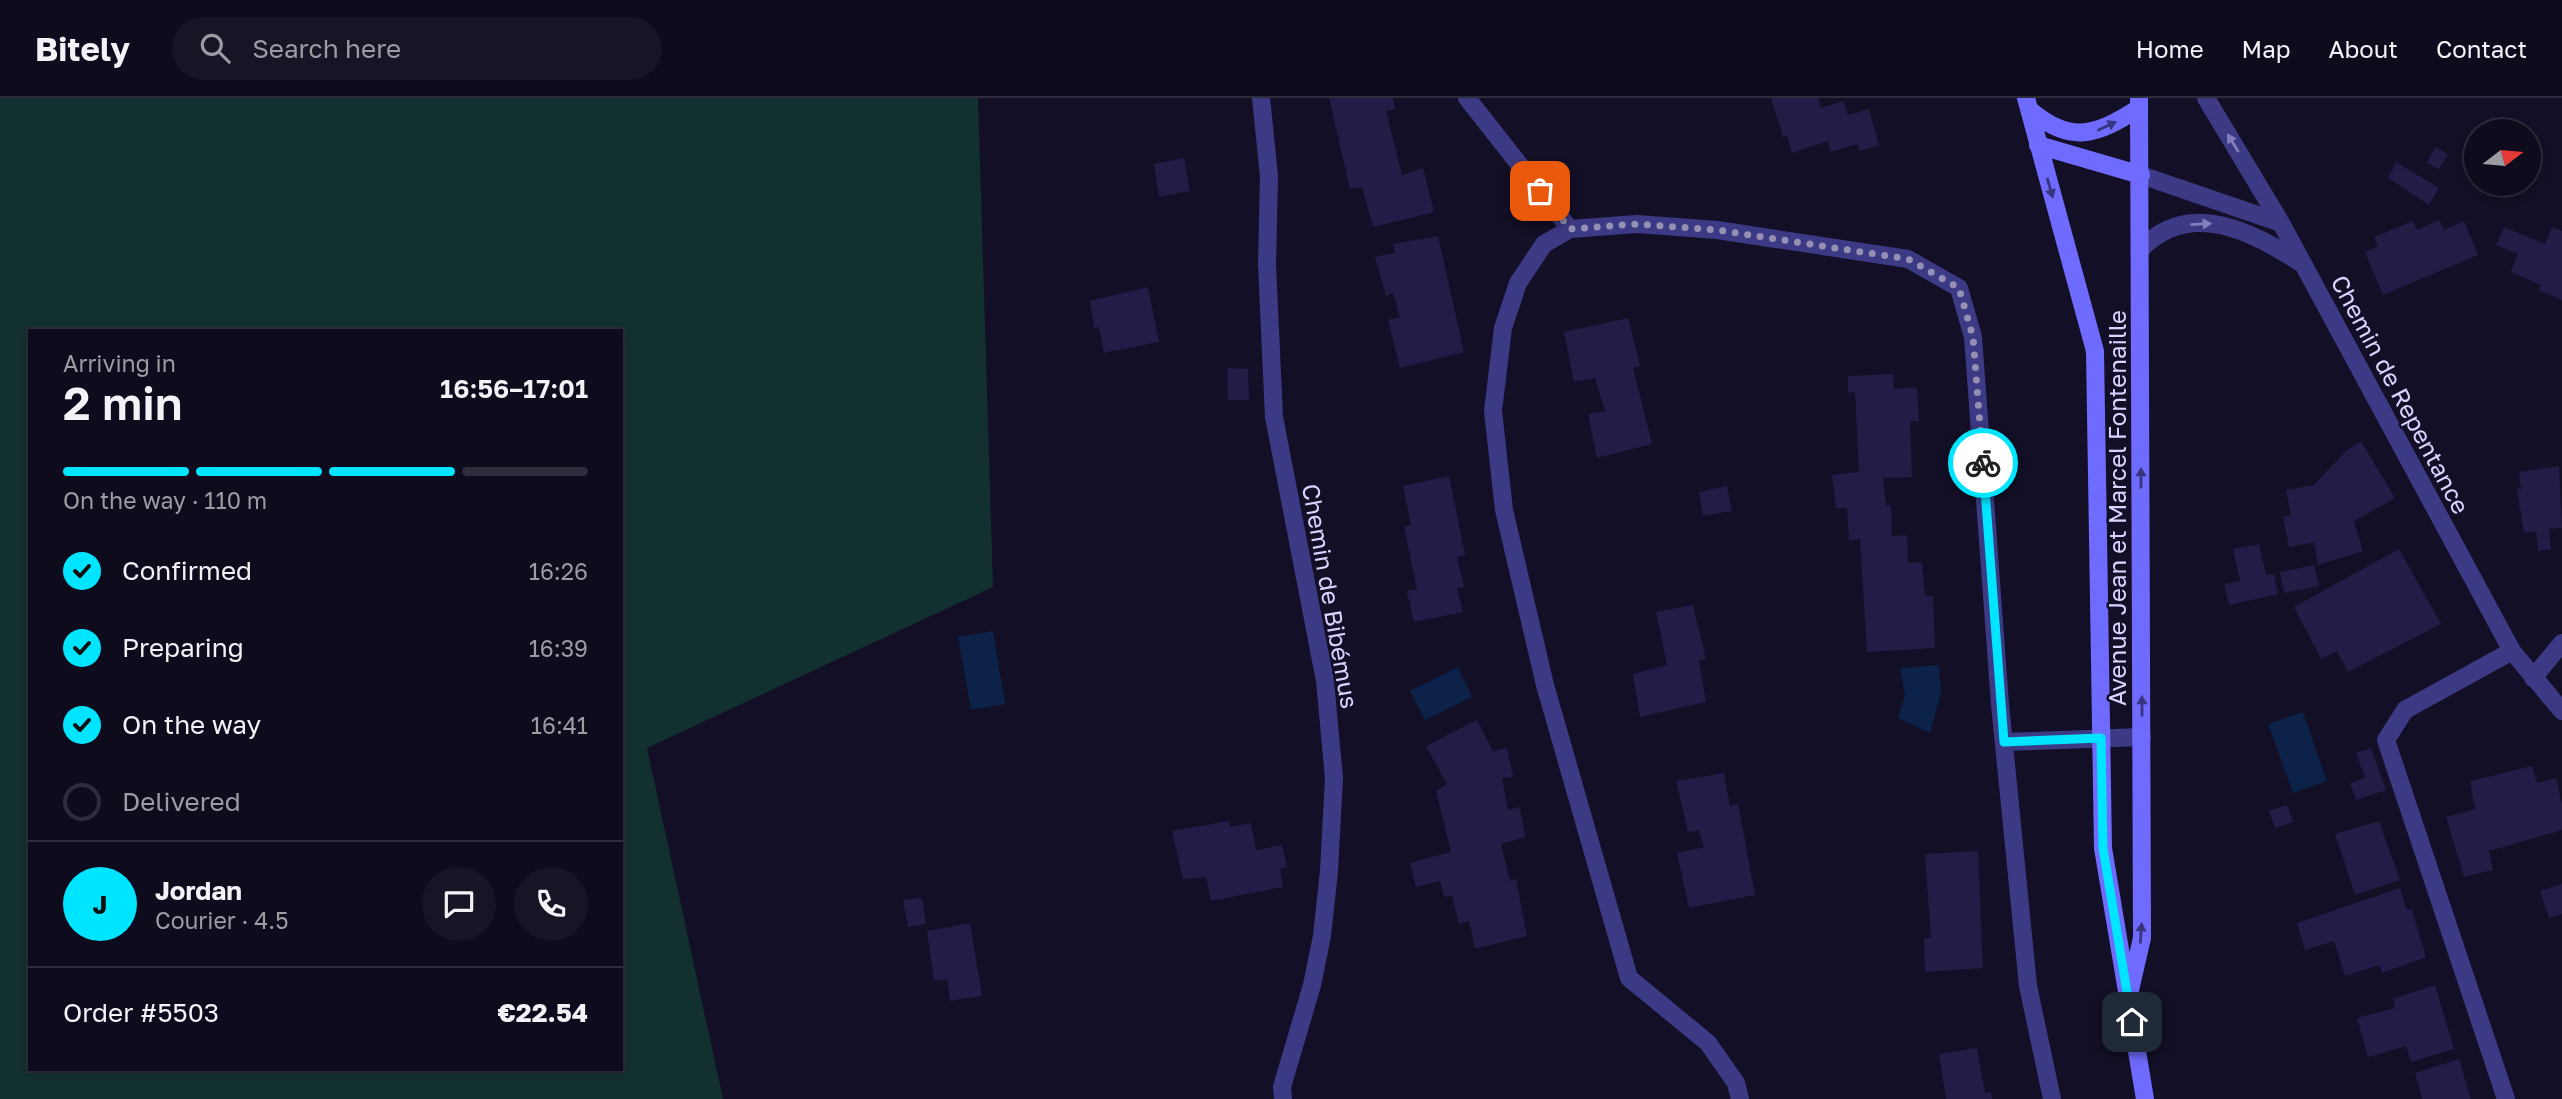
<!DOCTYPE html>
<meta charset="utf-8">
<style>
body{margin:0;font-family:"Golos Text",sans-serif;background:#171425;color:#f1f3f6;height:100vh;display:flex;flex-direction:column;font-size:26px;white-space:nowrap}
*{box-sizing:border-box;margin:0}
p{font-size:23px;color:#9b9ba3}
.icon{flex:none;width:38px;height:38px;fill:none;stroke:currentColor;stroke-width:2;stroke-linecap:round;stroke-linejoin:round}
.map{position:relative;flex:1;overflow:hidden}
.sheet{position:absolute;left:28px;top:231px;width:595px;height:742px;display:flex;flex-direction:column;background:#0e0b1c;border-radius:0px;box-shadow:0 4px 10px #0003,0 0 0 2px #2e2b3b}
.sheet>*{flex:none}
.needle{width:46px;rotate:74deg}
.buttons{position:absolute;left:2464px;top:21px;display:grid;gap:14px}
.buttons a{display:grid;place-items:center;width:77px;height:77px;border-radius:50%;background:#0e0b1c;box-shadow:0 4px 10px #0003,0 0 0 2px #2e2b3b;font-size:35px}
.pin{position:absolute;display:grid;place-items:center;width:60px;height:60px;color:#fff;margin:-30px;border-radius:14px;box-shadow:0 4px 10px #0006}
.courier{position:absolute;display:grid;place-items:center;width:70px;height:70px;margin:-35px;border:5px solid #00e5ff;border-radius:50%;background:#fff;color:#222;box-shadow:0 2px 9px #0007}
.headline em{font-style:normal;font-weight:600}
.headline div{display:flex;flex-direction:column-reverse}
.headline{display:flex;align-items:center;justify-content:space-between;height:119px;padding:0 35px}
h1{font-size:46px;font-weight:600;line-height:52px}
.bar{display:grid;grid-template-columns:repeat(4,1fr);gap:10px 7px;align-content:center;height:84px;padding:0 35px}
.bar i{height:9px;border-radius:5px;background:#2e2b3b}
.bar .on{background:#00e5ff}
.bar p{grid-column:span 4}
.line{display:flex;align-items:center;gap:18px;padding:0 35px;border-top:2px solid #2e2b3b}
.line div{flex:1}
.round{display:grid;place-items:center;flex:none;width:74px;height:74px;border-radius:37px;background:#171425}
ol{padding:0 35px;list-style:none}
li{display:flex;align-items:center;gap:21px;height:77px}
li p{margin-inline-start:auto}
li .icon{padding:7px;border-radius:50%;background:#00e5ff;color:#111;stroke-width:4}
li:last-child{color:#9b9ba3}
li i{width:38px;height:38px;border:4px solid #2e2b3b;border-radius:50%}
header{display:flex;align-items:center;gap:42px;box-sizing:border-box;height:98px;padding:0 35px;background:#0e0b1c;border-bottom:2px solid #2e2b3b}
header strong{font-size:33px}
nav{display:flex;gap:38px;margin-inline-start:auto;font-size:24px}
.search{width:490px;height:63px;background:#171425;display:flex;align-items:center;gap:18px;box-sizing:border-box;padding:0 24px;border-radius:38px;color:#9b9ba3;font-size:26px}
.map>svg:first-child{display:block}
</style>
<header>
<strong>Bitely</strong>
<div class="search"><svg class="icon" aria-label="search" viewBox="0 0 24 24"><circle cx="10" cy="10" r="6"/><path d="M15 15l6 6"/></svg>Search here</div>
<nav><a>Home</a><a>Map</a><a>About</a><a>Contact</a></nav>
</header>
<div class="map">
<svg width="2562" height="1001" viewBox="0 0 2562 1001">
<rect width="100%" height="100%" fill="#130f26"/>
<!-- green -->
<path fill="#12302f" fill-rule="evenodd" d="M0,0H978L993,489L647,650L723,1001H0ZM30,233H621V971H30Z"/>
<!-- water -->
<path fill="#0c2248" d="M993,533L1005,606L971,612L958,539Z
M1939,567L1941,595L1930,635L1898,620L1905,597L1900,570Z
M1458,569L1472,599L1425,622L1410,593Z
M2303,614L2327,683L2293,695L2268,626Z"/>
<!-- building -->
<path fill="#241b47" d="M1329,0H1393L1395,11L1386,13L1402,77L1423,70L1434,114L1373,129L1362,89L1350,91Z
M1771,0H1818L1821,10L1843,3L1848,17L1869,11L1879,48L1859,53L1857,46L1831,54L1828,43L1792,55L1787,38L1783,39Z
M2435,49L2448,56L2439,71L2427,65Z
M1184,60L1190,93L1159,99L1154,66Z
M2396,64L2439,90L2429,107L2388,80Z
M2439,122L2444,132L2464,123L2478,157L2383,197L2365,154L2378,148L2374,139L2413,123L2417,132Z
M2504,129L2545,146L2552,129L2562,133V202L2538,192L2541,187L2511,174L2518,156L2496,147Z
M1438,138L1464,254L1400,270L1388,222L1400,220L1393,195L1386,198L1375,159L1395,155L1393,146Z
M1148,189L1159,244L1104,255L1099,229L1094,230L1090,203Z
M1628,220L1640,268L1633,270L1652,346L1597,360L1588,316L1605,313L1595,280L1574,284L1564,234Z
M1227,270L1248,271L1249,302H1228Z
M1893,276L1894,291L1917,289L1919,323H1910L1912,379L1883,380L1886,408L1891,407L1892,438L1907,437L1908,465L1922,464L1925,498H1933L1935,550L1867,554L1860,441L1849,442L1847,410H1836L1832,377L1859,374L1855,294L1848,295V278Z
M2361,343L2395,400L2354,423L2363,453L2318,467L2314,444L2289,449L2283,419L2291,417L2286,392L2314,387L2346,353Z
M2559,368L2562,430L2549,431L2551,451L2538,453L2536,433L2524,435L2517,391H2521L2519,374Z
M1449,378L1465,457L1457,459L1464,489L1457,490L1463,514L1414,524L1407,493L1417,491L1404,429L1411,427L1403,388Z
M1727,388L1732,413L1703,418L1699,394Z
M2259,446L2266,477L2274,476L2278,496L2229,507L2224,486L2240,483L2233,451Z
M2399,451L2441,526L2348,574L2337,553L2321,561L2294,509Z
M2314,467L2319,488L2284,495L2280,474Z
M1693,507L1706,561L1699,562L1706,604L1640,619L1633,576L1667,567L1656,514Z
M1477,622L1493,653L1507,650L1513,679L1502,680L1508,712L1520,709L1525,739L1501,746L1510,783L1516,781L1527,838L1475,851L1469,823L1459,826L1452,798L1444,799L1440,783L1416,789L1410,765L1451,754L1436,693L1447,686L1426,648Z
M2371,650L2386,692L2356,702L2350,685L2365,680L2356,655Z
M2532,668L2537,685L2556,680L2562,706V732L2489,753L2493,772L2464,779L2446,719L2475,711L2470,683Z
M1724,675L1730,708L1738,706L1755,797L1689,810L1677,755L1704,749L1699,732L1688,734L1676,683Z
M2287,707L2293,724L2275,730L2269,713Z
M1228,723L1230,729L1251,725L1256,752L1282,747L1287,769L1280,771L1283,789L1211,803L1206,779L1183,781L1172,733Z
M2379,723L2400,782L2355,797L2335,736Z
M1978,753L1983,870L1925,874L1924,841L1931,840L1925,756Z
M2562,786V816L2549,820L2540,793Z
M2400,790L2407,812L2412,811L2426,859L2382,875L2380,867L2345,878L2334,843L2305,852L2297,825Z
M922,800L926,826L908,829L903,802Z
M970,825L982,898L950,903L947,881L934,883L927,833Z
M2435,887L2454,951L2411,964L2406,948L2368,959L2357,920L2395,910L2393,901Z
M1977,950L1985,995L1991,994L1992,1001H1946L1939,956Z
M2459,961L2471,1001H2422L2415,975Z"/>
<g fill="none" stroke-linecap="round" stroke-linejoin="round">
<!-- minor -->
<path stroke="#3d3a85" stroke-width="18" d="M1261,0L1269,78L1267,167L1274,319L1325,583L1334,680L1329,773L1322,838L1312,887L1282,989L1283,1001
M1467,0L1570,131
M2206,0L2281,125L2512,553L2562,613
M2141,77L2281,125
M2141,151C2190,100 2252,134 2301,165
M2533,580L2562,545
M2004,644L2142,639
M1740,1001L1736,985L1708,945L1629,880L1545,587L1504,412L1493,313L1503,230L1518,185L1544,146L1570,131L1637,126L1717,132L1908,161L1959,190L1973,239L2000,606L2028,888L2052,1001
M2506,1001L2386,642L2405,612L2512,553"/>
<!-- secondary -->
<path stroke="#6f6bff" stroke-width="18" d="M2026,0L2095,253L2103,750L2145,1001
M2030,12C2071,47 2097,37 2139,10
M2038,47L2141,77
M2130,892L2142,840L2139,0"/>
</g>
<!-- one-way arrows -->
<defs><path id="oneway-solid" d="M-6-.8H1V-3.2L6.5 0L1 3.2V.8H-6Z" transform="scale(1.75)"/></defs>
<g fill="#38347d">
<use href="#oneway-solid" transform="translate(2107 28) rotate(-25)"/>
<use href="#oneway-solid" transform="translate(2050 90) rotate(74)"/>
<use href="#oneway-solid" transform="translate(2141 380) rotate(-90)"/>
<use href="#oneway-solid" transform="translate(2142 608) rotate(-90)"/>
<use href="#oneway-solid" transform="translate(2141 835) rotate(-86)"/>
</g>
<g fill="#837fbc">
<use href="#oneway-solid" transform="translate(2233 45) rotate(-121)"/>
<use href="#oneway-solid" transform="translate(2201 126) rotate(-3)"/>
</g>
<g fill="none" stroke-linecap="round" stroke-linejoin="round">
<!-- done -->
<path stroke="#948fb3" stroke-width="7" stroke-dasharray="0 12.6" d="M1540,93L1570,131L1637,126L1717,132L1908,161L1959,190L1973,239L1983,365"/>
<!-- route -->
<path stroke="#00e5ff" stroke-width="9" d="M1983,365L2004,644L2101,640L2103,750L2132,924"/>
</g>
<g text-anchor="middle" dominant-baseline="central" stroke-width="5" stroke-linejoin="round" paint-order="stroke">
<!-- street labels -->
<g font-size="24" fill="#d9d4ff" stroke="#130f26">
<text transform="translate(2401 296) rotate(62)">Chemin de Repentance</text>
<text transform="translate(2116 410) rotate(-90)">Avenue Jean et Marcel Fontenaille</text>
<text transform="translate(1331 498) rotate(80)">Chemin de Bibémus</text>
</g>
</g>
</svg>
<div class="buttons">
<a><svg class="needle" viewBox="-14 -14 28 28"><path d="M0-13l5 13h-10z" fill="#e53935"/><path d="M0 13l5-13h-10z" fill="#9b9ba3"/></svg></a>
</div>
<div class="pin" style="left:1540px;top:93px;background:#ea580c"><svg class="icon" aria-label="bag" viewBox="0 0 24 24"><path d="M5 8h14l-1 12H6zM9 8a3 3 0 0 1 6 0"/></svg></div>
<div class="pin" style="left:2132px;top:924px;background:#1f2937"><svg class="icon" aria-label="home" viewBox="0 0 24 24"><path d="M3 11l9-7 9 7M6 9v11h12V9"/></svg></div>
<div class="courier" style="left:1983px;top:365px"><svg class="icon" aria-label="bike" viewBox="0 0 24 24"><circle cx="6" cy="16" r="4"/><circle cx="18" cy="16" r="4"/><path d="M6 16l4-8h5l3 8M10 8l3 8H6M13 5h3"/></svg></div>
<section class="sheet">
<div class="headline"><div><h1>2 min</h1><p>Arriving in</p></div><em>16:56–17:01</em></div>
<div class="bar"><i class="on"></i><i class="on"></i><i class="on"></i><i></i><p>On the way · 110 m</p></div>
<ol>
<li><svg class="icon" aria-label="check" viewBox="0 0 24 24"><path d="M5 12l5 5 9-10"/></svg>Confirmed<p>16:26</p></li>
<li><svg class="icon" aria-label="check" viewBox="0 0 24 24"><path d="M5 12l5 5 9-10"/></svg>Preparing<p>16:39</p></li>
<li><svg class="icon" aria-label="check" viewBox="0 0 24 24"><path d="M5 12l5 5 9-10"/></svg>On the way<p>16:41</p></li>
<li><i></i>Delivered</li>
</ol>
<div class="line" style="height:126px"><b class="round" style="background:#00e5ff;color:#111">J</b><div><b>Jordan</b><p>Courier · 4.5</p></div><a class="round"><svg class="icon" aria-label="chat" viewBox="0 0 24 24"><path d="M4 5h16v11H9l-5 4z"/></svg></a><a class="round"><svg class="icon" aria-label="phone" viewBox="0 0 24 24"><path d="M5 4h4l2 5-3 2q2 4 5 5l2-3 5 2v4C11 20 4 13 5 4z"/></svg></a></div>
<div class="line" style="height:91px"><div>Order #5503</div><b>€22.54</b></div>
</section>
</div>
